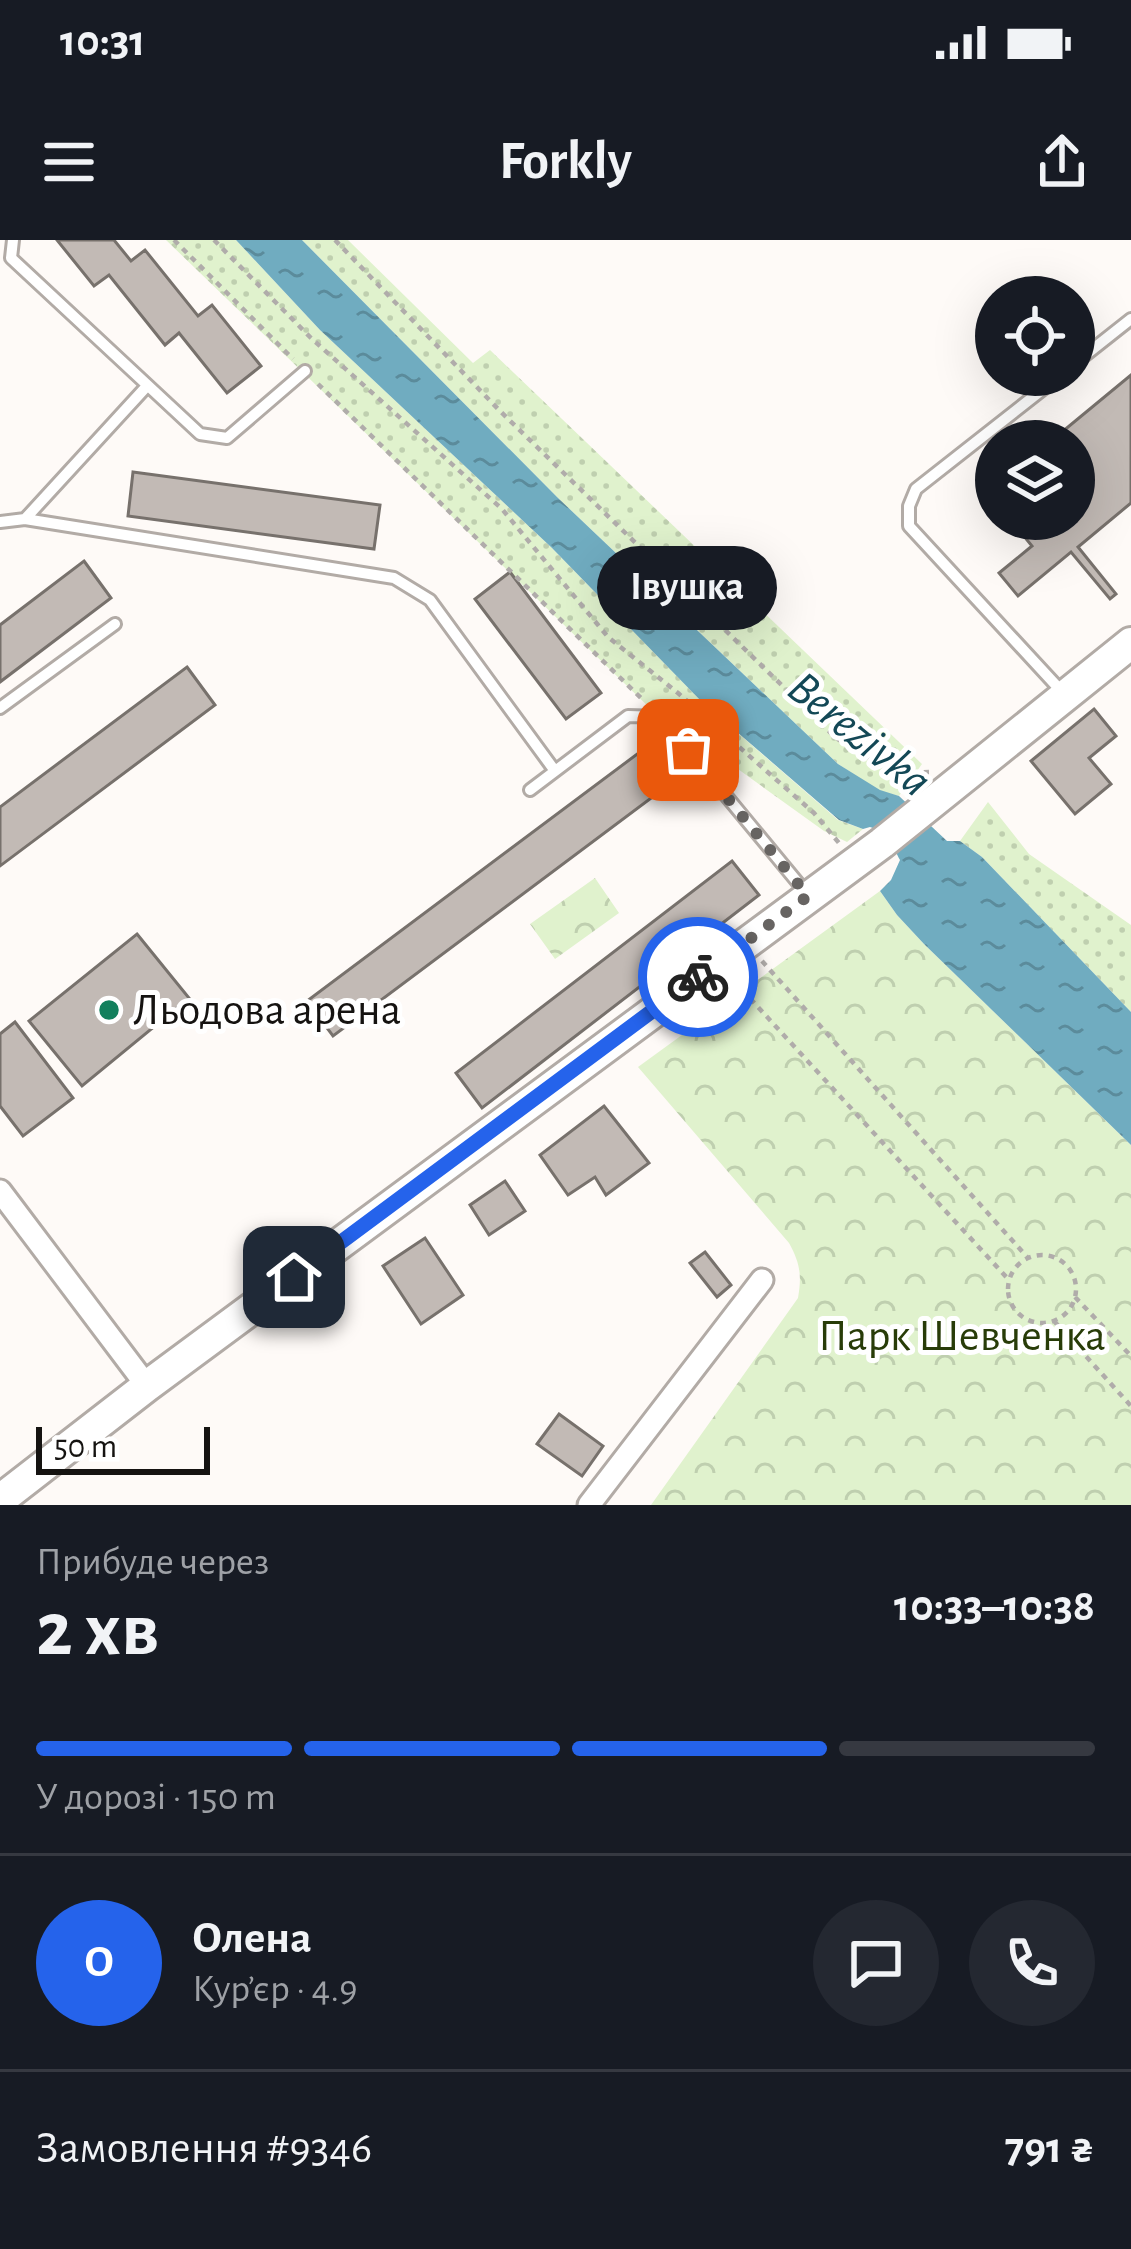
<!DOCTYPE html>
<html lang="uk">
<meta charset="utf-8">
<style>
body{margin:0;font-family:"Alegreya Sans",sans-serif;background:#242831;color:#f1f3f6;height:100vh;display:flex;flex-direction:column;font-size:45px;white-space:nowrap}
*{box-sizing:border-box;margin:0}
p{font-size:39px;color:#9ea1a6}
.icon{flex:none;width:66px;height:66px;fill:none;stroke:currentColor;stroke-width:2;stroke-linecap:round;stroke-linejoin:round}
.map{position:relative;height:1265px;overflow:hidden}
.details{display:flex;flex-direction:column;background:#171b24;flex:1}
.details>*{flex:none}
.fabs{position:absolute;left:975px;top:36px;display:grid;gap:24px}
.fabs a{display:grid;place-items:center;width:120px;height:120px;border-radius:50%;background:#171b24;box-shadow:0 12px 48px #0002;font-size:60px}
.scale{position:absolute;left:36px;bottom:30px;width:174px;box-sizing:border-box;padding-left:12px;border:6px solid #151311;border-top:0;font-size:33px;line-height:42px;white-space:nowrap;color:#151311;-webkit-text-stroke:9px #fff;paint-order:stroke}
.pin{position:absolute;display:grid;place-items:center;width:102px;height:102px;color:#fff;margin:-51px;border-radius:24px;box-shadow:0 6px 18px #0006}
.courier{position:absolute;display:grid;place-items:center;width:120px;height:120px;margin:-60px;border:9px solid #2563eb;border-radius:50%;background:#fff;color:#222;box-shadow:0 3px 15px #0007}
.bubble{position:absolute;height:84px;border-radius:42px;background:#171b24;box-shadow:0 12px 48px #0002;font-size:39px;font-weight:700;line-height:84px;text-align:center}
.summary em{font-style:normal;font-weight:700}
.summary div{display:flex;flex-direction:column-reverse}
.summary{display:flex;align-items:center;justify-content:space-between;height:204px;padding:0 36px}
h1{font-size:78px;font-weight:700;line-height:90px}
.bar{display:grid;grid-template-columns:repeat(4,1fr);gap:18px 12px;align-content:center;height:144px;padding:0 36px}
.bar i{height:15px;border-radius:9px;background:#363941}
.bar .selected{background:#2563eb}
.bar p{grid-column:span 4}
.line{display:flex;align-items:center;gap:30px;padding:0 36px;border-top:3px solid #363941}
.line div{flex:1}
.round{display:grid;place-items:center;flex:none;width:126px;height:126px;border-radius:63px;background:#242831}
.status{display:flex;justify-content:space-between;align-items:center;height:84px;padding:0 60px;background:#171b24;direction:ltr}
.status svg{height:33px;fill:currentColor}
header{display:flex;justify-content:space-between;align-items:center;height:156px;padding:0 36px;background:#171b24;font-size:54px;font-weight:700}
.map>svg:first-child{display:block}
</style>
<div class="status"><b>10:31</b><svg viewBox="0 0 49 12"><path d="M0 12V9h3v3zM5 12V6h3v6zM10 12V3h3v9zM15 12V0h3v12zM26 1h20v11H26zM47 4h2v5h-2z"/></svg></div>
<header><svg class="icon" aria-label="menu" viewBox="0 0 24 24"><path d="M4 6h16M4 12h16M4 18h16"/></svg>Forkly<svg class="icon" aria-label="share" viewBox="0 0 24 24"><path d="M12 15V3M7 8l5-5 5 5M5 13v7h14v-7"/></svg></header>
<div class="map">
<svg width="1131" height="1265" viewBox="0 0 1131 1265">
<defs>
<pattern id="grass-dots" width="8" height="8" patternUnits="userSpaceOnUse" patternTransform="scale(3)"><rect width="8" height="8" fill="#e0f2cd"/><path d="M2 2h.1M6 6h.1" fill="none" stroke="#bfcfaf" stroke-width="1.8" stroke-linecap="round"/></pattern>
<pattern id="forest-crowns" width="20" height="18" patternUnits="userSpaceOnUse" patternTransform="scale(3)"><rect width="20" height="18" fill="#e0f2cd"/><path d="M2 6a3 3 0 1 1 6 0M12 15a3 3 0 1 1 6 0" fill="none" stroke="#bfcfaf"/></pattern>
<pattern id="water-ripples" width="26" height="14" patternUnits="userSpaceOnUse" patternTransform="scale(3)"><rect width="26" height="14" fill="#70acc0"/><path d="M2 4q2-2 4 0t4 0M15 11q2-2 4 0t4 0" fill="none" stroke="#5b8b9b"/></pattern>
</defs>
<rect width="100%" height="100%" fill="#fefaf7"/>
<!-- grass -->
<path fill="url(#grass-dots)" d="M166,0H236L320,90L552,308L701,461L838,580L863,589L847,602L824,591L667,478L654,472Z
M302,0H348L473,123L490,110L922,524L899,556L880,551L838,524L557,257Z
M988,562L1029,614L1131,685V772L982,617L960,601Z"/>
<!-- forest -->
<path fill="url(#forest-crowns)" d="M595,638L619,673L555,719L530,684Z
M880,651L897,675L924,704L1131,905V1265H651L798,1058C802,1035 800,1023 789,1003L638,827Z"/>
<!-- water -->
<path fill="url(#water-ripples)" d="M236,0H302L557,257L838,524L880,550L899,556L947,601H960L982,617L1131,772V905L924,704L897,675L880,651L891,640L900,620C893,606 886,592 870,587L863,589L839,580L701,461L552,308L320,90Z"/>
<!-- building -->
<path fill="#c2bab5" stroke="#77716c" stroke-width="3" d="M57,0H114L131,21L145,10L198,76L212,65L261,126L227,153L179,93L165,105L109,35L94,46Z
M1131,135V263L1078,307L1116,354L1110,359L1071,312L1018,356L999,333L1032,306L1010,279H1074V201H1051Z
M133,232L380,265L374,309L128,276Z
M84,321L111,358L0,442V385Z
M510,332L601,453L566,479L475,359Z
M187,427L215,465L0,626V567Z
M1094,469L1116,496L1089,518L1111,544L1075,574L1031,521Z
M664,494L690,529L333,796L307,761Z
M732,621L759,655L482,868L456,833Z
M137,694L189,758L82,846L29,781Z
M15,782L73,858L23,896L0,866V794Z
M604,866L649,923L606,955L595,937L568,955L540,915Z
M505,941L525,971L489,995L470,965Z
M425,998L463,1055L421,1084L383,1026Z
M705,1012L731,1045L717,1057L690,1023Z
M559,1174L603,1206L582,1236L537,1204Z"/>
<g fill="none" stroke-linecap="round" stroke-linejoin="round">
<!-- lane casing -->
<g stroke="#b2aba6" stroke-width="16">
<path id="lane" d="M13,0L11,18L200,194L227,198L305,131
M1074,124L1131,79
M1061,135L916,249L909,266V286L1065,455
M25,279L394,338L430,360L555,531
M0,282L25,279L147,146
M0,468L115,384
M530,550L628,476L661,477L808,655"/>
</g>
<!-- street casing -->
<g stroke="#b2aba6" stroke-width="27">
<path id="street" d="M0,951L147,1146
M589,1265L762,1040"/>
</g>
<!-- secondary casing -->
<g stroke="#b2aba6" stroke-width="36">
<path id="secondary" d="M0,1260L147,1146L882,603L1131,403"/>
</g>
<!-- path -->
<path stroke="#b0acaa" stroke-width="4.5" stroke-dasharray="6 6" stroke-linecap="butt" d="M174,0L293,119
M214,0L311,98L502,269L608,397L678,453L814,573L839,603
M335,0L500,171L836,498L894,533L929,532
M318,144L641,458
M762,721L1028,1018
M734,741L1009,1040
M1008 1049a34 34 0 1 1 68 0a34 34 0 1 1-68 0Z
M1075,1057L1131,1116
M1054,1081L1131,1166"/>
<!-- lane -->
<use href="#lane" stroke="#fff" stroke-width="10"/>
<!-- street -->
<use href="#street" stroke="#fff" stroke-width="21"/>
<!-- secondary -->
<use href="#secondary" stroke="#fff" stroke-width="30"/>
</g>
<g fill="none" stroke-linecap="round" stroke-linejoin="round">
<!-- done -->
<path stroke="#676462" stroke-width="12" stroke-dasharray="0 21.6" d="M688,510L808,656L698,737"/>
<!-- route -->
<path stroke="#2563eb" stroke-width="15" d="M294,1037L698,737"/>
</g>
<!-- markers -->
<circle fill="#13805d" stroke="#fff" stroke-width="4.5" cx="109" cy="770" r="12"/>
<g text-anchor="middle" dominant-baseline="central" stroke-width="10" stroke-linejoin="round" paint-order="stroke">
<!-- poi labels -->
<g font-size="45" fill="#151311" stroke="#fff" text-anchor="start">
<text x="133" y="770">Льодова арена</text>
</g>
<!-- park labels -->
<g font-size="45" fill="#283c08" stroke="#fff">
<text x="962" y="1096">Парк Шевченка</text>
</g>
<!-- water labels -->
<g font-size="48" font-style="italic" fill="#134856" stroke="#fff">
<text transform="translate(859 495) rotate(39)">Berezivka</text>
</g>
</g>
</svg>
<div class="fabs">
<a><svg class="icon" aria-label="locate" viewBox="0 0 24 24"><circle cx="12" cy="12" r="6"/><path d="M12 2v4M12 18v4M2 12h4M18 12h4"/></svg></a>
<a><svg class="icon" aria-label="layers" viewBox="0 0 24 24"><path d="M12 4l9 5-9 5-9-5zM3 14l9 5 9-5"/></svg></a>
</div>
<div class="scale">50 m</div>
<div class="pin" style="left:688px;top:510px;background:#ea580c"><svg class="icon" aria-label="bag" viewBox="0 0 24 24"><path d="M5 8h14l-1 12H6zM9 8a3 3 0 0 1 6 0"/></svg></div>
<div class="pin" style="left:294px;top:1037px;background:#1f2937"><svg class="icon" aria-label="home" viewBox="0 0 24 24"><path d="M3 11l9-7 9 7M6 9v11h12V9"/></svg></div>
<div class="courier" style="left:698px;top:737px"><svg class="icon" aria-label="bike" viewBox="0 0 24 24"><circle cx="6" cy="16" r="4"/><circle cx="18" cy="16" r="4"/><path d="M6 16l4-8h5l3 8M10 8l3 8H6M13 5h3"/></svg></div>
<div class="bubble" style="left:597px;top:306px;width:180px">Івушка</div>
</div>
<section class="details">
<div class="summary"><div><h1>2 хв</h1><p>Прибуде через</p></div><em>10:33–10:38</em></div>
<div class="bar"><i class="selected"></i><i class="selected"></i><i class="selected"></i><i></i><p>У дорозі · 150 m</p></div>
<div class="line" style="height:216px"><b class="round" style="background:#2563eb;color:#fff">О</b><div><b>Олена</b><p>Кур’єр · 4.9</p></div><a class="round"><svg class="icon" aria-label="chat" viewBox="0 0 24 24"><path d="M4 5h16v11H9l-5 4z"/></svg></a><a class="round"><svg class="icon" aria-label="phone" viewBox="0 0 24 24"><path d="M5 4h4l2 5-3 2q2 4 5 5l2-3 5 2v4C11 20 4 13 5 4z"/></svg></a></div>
<div class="line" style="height:156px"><div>Замовлення #9346</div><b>791 ₴</b></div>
</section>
